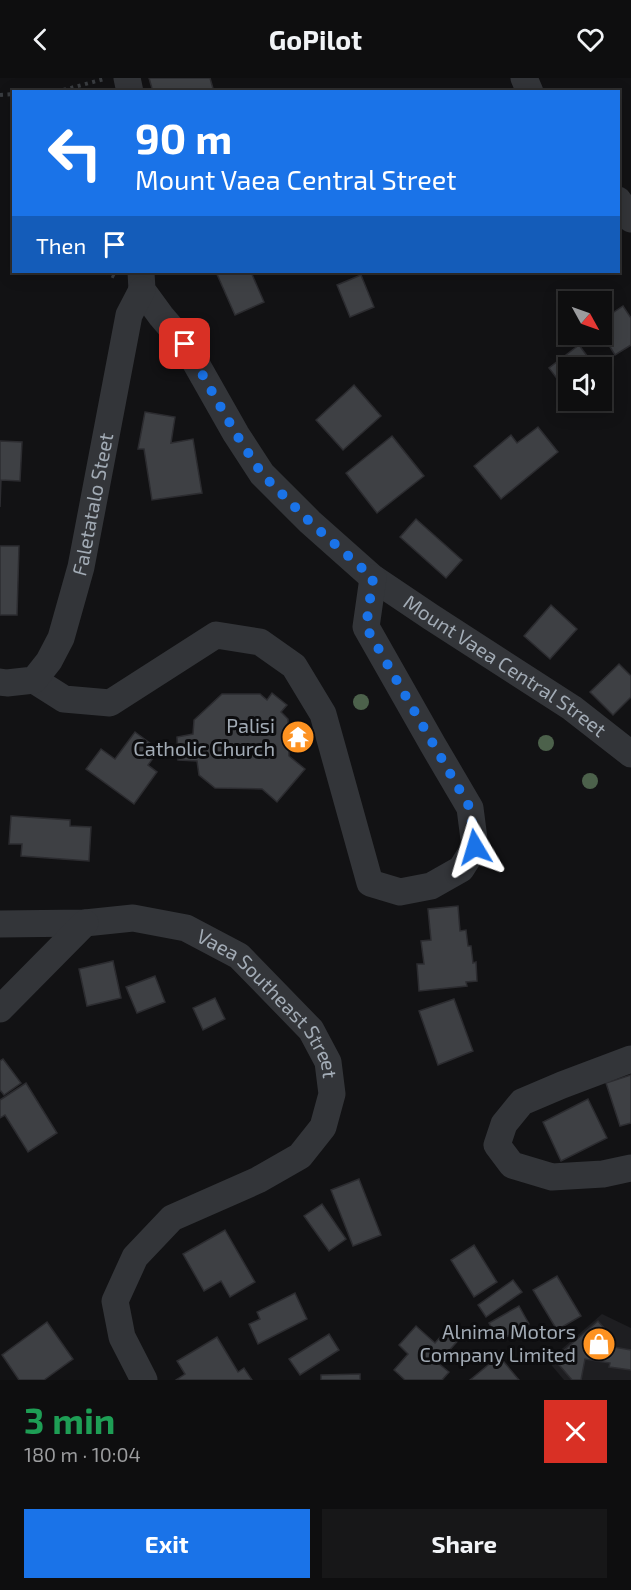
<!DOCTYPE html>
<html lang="en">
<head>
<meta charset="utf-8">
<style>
	:root { --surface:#0e0e0f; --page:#171718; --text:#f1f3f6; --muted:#9b9c9e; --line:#2e2e2f; --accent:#1a73e8 }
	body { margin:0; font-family:"Exo 2",sans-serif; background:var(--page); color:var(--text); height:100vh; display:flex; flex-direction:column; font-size:22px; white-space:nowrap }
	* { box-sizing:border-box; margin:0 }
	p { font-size:20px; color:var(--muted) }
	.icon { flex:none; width:33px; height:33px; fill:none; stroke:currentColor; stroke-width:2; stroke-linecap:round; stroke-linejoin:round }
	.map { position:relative; height:1302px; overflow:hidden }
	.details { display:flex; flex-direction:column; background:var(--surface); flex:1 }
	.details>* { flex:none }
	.banner { position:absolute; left:12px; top:12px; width:608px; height:183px; border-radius:0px; box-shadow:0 3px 15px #0003,0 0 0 2px var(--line); background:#1a73e8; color:#fff; overflow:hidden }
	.needle { width:39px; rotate:130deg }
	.tools { position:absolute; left:558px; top:213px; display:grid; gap:12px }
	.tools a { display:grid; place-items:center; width:54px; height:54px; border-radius:0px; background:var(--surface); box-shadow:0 3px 15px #0003,0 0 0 2px var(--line); font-size:30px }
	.pin { position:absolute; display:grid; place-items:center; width:51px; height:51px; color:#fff; margin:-26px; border-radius:12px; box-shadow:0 3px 9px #0006 }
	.me { position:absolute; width:66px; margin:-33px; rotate:353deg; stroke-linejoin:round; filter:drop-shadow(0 0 4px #0008) }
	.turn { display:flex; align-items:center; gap:21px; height:126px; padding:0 24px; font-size:27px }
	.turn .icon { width:78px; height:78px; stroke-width:2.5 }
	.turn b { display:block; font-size:42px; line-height:51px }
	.then { display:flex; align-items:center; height:57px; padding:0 24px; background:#0003; gap:12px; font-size:22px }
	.round { display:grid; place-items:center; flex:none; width:63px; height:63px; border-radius:0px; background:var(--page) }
	.head { display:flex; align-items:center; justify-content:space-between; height:102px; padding:0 24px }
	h1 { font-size:36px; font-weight:700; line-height:45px; color:#1e9e55 }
	.action { display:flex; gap:12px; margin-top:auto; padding:12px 24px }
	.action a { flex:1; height:69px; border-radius:0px; background:var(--accent); color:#fff; font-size:24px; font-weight:700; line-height:69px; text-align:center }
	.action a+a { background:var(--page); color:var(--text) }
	header { display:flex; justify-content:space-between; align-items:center; height:78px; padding:0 24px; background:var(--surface); font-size:27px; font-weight:700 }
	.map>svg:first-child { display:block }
	.built { fill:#1e1e21 }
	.building { fill:#3e4044; stroke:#2c2c30; stroke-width:1.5 }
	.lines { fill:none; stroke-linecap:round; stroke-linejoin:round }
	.path { stroke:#393c40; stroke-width:4; stroke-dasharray:3 4.5; stroke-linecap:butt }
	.minor { stroke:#333539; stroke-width:27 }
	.tree { fill:#4c614b }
	.route { stroke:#1a73e8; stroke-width:10; stroke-dasharray:0 18 }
	.labels { text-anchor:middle; stroke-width:6; stroke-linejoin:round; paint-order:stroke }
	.street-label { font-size:20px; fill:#a2abb5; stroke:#0d0d0f }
	.poi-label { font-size:20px; fill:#a2abb5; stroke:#0d0d0f; text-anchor:end }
</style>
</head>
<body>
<header><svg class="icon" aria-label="back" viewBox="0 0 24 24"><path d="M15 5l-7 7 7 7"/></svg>GoPilot<svg class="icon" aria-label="heart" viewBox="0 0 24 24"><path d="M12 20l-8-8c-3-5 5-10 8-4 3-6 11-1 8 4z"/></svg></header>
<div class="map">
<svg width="631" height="1302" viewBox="0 0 631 1302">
	<rect width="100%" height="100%" fill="#121214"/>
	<!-- built -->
	<polygon class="built" points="602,1236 631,1250 631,1302 564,1302 548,1283"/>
	<!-- building -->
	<g class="building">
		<polygon points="149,0 210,0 214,14 153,14"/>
		<polygon points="216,194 251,194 264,224 235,237"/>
		<polygon points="361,197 374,229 350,239 337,207"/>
		<polygon points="623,228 631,240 631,267 615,277 602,256 602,242"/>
		<polygon points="579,267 596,290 568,290 568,315 549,290"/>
		<polygon points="354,307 381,338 343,372 316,342"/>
		<polygon points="145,334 175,339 171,365 193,361 202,415 152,422 144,371 138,371"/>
		<polygon points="538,349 558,374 501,421 474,388 511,357 517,365"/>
		<polygon points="392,358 424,398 377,435 346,395"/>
		<polygon points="0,363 22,364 20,403 1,402 0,429"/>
		<polygon points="416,441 462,482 446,500 400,459"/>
		<polygon points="0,468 19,468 17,537 0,537"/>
		<polygon points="551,527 577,551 550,581 524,558"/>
		<polygon points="619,586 631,598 631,619 613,637 590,614"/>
		<polygon points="272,615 287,627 281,634 288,641 289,678 305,691 277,724 262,711 215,710 199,697 197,683 178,682 177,659 193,656 194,642 222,616 260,616 267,622"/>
		<polygon points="135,654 159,672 148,687 157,694 134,726 86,691 101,671 115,681"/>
		<polygon points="11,738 70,742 70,748 91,749 89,783 21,778 22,766 9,766"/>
		<polygon points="458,828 460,853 466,852 468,868 471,868 473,885 476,884 477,903 466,904 467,908 419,913 417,886 424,886 421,863 431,862 428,831"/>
		<polygon points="113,883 121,920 87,928 79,891"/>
		<polygon points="155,898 165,924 137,935 126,909"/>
		<polygon points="215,920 225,941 203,952 193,930"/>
		<polygon points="454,921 473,973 438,987 419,933"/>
		<polygon points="3,981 21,1005 4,1017 0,1012 0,983"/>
		<polygon points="631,997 631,1045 620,1048 606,1005"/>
		<polygon points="26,1005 57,1055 28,1074 5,1037 0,1040 0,1022"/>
		<polygon points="588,1021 607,1060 561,1083 543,1044"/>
		<polygon points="359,1101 381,1157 353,1168 331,1112"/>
		<polygon points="322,1126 346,1161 329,1173 304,1138"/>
		<polygon points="225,1152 255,1204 230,1219 221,1203 204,1213 183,1176"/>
		<polygon points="474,1167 497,1204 474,1219 451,1182"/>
		<polygon points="557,1198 581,1238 557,1252 533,1212"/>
		<polygon points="513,1202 522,1214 486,1239 478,1227"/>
		<polygon points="295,1215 307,1241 258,1266 249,1246 260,1241 257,1234"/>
		<polygon points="519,1228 529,1246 499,1263 489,1245"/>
		<polygon points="598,1243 610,1257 608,1268 631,1272 631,1292 609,1289 610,1285 585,1281 581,1302 572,1302 554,1281"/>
		<polygon points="47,1244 73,1281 44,1302 19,1302 2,1277"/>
		<polygon points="416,1248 435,1265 450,1248 462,1258 438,1285 449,1294 442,1302 405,1302 394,1292 408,1276 399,1267"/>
		<polygon points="329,1256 339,1272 300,1297 289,1281"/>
		<polygon points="217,1259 238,1294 244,1290 252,1302 176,1302 185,1296 177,1283"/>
		<polygon points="499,1278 519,1302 470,1302"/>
		<polygon points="360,1296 360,1302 321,1302 321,1297"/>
	</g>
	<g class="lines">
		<!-- path -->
		<g class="path">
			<polyline points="56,14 104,1"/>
			<polyline points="0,17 14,16"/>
			<polyline points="105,194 117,200"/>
		</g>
		<!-- minor -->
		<g class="minor">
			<polyline points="127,0 130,14"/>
			<polyline points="524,0 530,14"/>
			<polyline points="618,122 631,141"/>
			<path id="s1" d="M 141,194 L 142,212 L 161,238 L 185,266 L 236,356 L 262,396 L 310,444 L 373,500 L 431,539 L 572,630 L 631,676"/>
			<polyline points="34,602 64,621 110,625 216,557 260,564 294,588 323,636 370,805 400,814 431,808 461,791 475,769 470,730 433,667 366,549 373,500"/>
			<path id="s2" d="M 0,604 L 7,605 L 34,602 L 49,583 L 61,560 L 81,489 L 129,237 L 142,212"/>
			<path id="s3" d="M 0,846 L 85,845 L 133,840 L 186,850 L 239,878 L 311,952 L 328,984 L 332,1016 L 323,1049 L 300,1078 L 258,1102 L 172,1140 L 135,1179 L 115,1223 L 122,1259 L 144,1302"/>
			<polyline points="0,931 85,845"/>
			<polyline points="631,981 562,1007 522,1024 504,1046 497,1067 512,1087 552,1099 603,1096 631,1090"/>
		</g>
	</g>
	<!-- trees -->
	<g class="tree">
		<circle cx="361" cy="624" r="8"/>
		<circle cx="546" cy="665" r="8"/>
		<circle cx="590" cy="703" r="8"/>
	</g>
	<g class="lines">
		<!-- route -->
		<polyline class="route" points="185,266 236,356 262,396 310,444 373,500 366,549 470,730 475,769"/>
	</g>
	<!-- icons -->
	<defs>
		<g id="temple-disc" transform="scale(1.725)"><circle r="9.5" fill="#fd9221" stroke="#0d0d0f"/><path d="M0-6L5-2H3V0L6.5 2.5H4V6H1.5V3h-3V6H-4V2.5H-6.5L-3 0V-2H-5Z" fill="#fff"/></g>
		<g id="shop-disc" transform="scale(1.725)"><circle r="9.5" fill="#fd9221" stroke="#0d0d0f"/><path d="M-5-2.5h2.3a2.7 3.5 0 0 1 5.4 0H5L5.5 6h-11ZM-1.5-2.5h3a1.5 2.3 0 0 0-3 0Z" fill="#fff"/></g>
	</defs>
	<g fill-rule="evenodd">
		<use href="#temple-disc" x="298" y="659"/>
		<use href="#shop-disc" x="599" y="1266"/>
	</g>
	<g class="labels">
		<!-- street labels -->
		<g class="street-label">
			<text dy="7" stroke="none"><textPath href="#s2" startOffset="222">Faletatalo Steet</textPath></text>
			<text dy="7" stroke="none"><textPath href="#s1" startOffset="549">Mount Vaea Central Street</textPath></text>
			<text dy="7" stroke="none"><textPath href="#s3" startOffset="302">Vaea Southeast Street</textPath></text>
		</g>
		<!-- poi labels -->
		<g class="poi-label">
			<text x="275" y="655">Palisi<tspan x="275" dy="23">Catholic Church</tspan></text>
			<text x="576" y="1261">Alnima Motors<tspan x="576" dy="23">Company Limited</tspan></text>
		</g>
	</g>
</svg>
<div class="tools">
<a><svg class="needle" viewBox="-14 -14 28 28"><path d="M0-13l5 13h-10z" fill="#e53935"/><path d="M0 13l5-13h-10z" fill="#9b9c9e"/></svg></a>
<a><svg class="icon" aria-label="sound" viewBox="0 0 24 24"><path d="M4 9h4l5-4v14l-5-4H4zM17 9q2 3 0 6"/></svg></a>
</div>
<div class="pin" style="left:185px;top:266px;background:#d93025"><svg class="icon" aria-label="arrive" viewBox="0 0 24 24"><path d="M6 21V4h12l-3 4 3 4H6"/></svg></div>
<svg class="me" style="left:475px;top:769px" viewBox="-20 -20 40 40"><path d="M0-17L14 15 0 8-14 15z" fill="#1a73e8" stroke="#fff" stroke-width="4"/></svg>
<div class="banner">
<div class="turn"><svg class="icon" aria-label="left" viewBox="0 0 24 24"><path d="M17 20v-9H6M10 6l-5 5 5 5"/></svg><div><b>90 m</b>Mount Vaea Central Street</div></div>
<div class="then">Then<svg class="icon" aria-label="arrive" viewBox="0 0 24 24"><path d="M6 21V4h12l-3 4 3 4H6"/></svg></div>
</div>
</div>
<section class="details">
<div class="head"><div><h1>3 min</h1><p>180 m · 10:04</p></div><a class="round" style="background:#d93025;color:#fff"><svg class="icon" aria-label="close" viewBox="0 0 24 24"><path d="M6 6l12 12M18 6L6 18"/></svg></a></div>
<div class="action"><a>Exit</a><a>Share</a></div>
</section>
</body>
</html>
